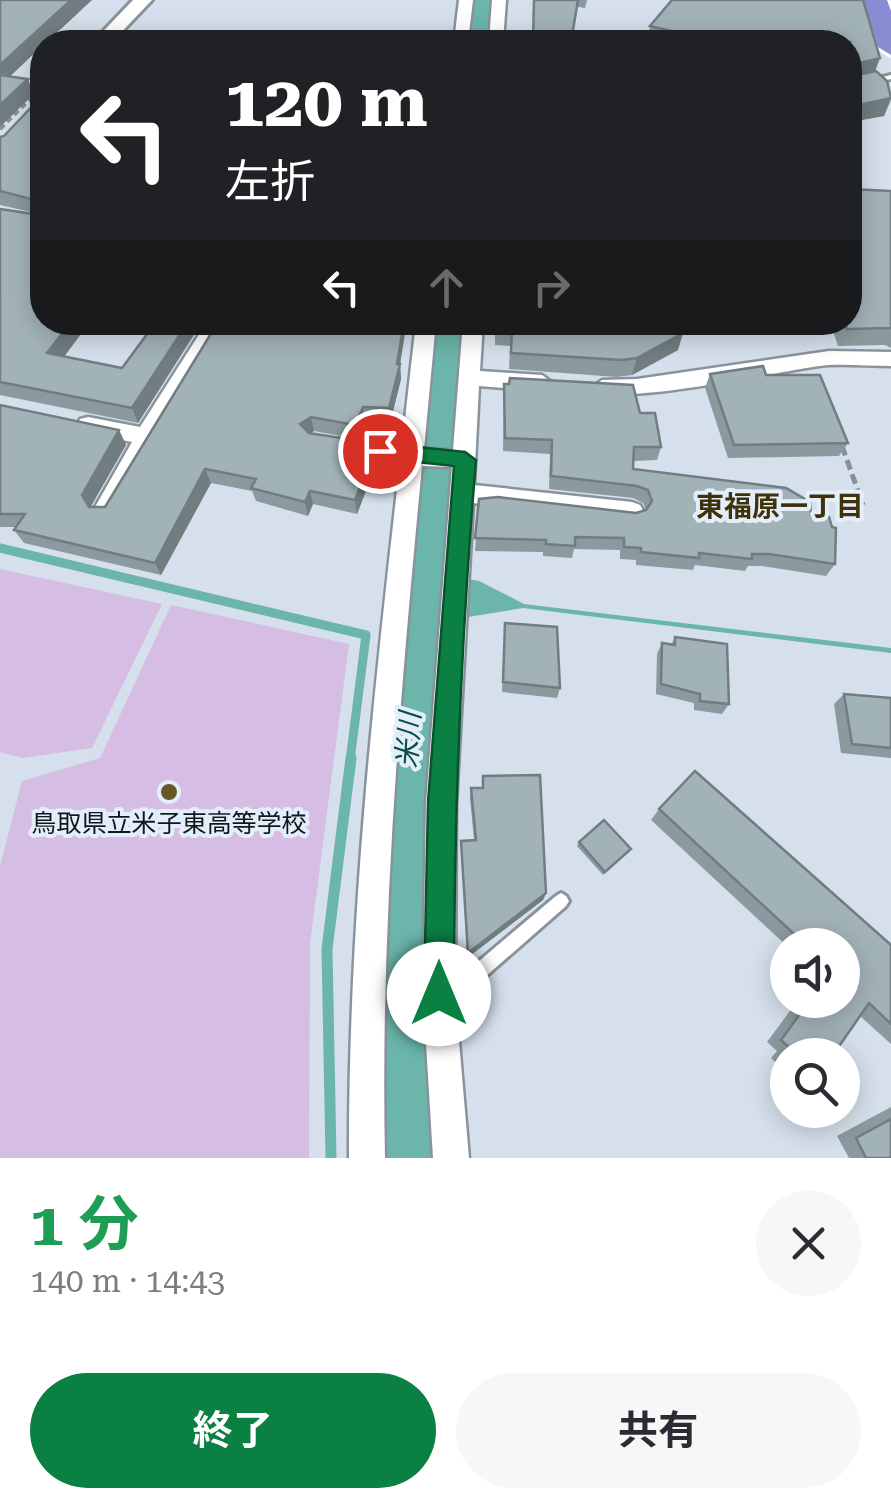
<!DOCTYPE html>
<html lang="ja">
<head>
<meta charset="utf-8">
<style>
	:root { --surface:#fff; --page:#f7f7f7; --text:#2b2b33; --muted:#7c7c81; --accent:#0b8043 }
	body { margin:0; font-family:"Roboto Serif","Noto Sans JP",serif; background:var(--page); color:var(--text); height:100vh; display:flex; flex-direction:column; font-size:38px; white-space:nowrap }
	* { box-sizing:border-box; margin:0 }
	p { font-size:32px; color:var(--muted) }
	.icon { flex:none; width:55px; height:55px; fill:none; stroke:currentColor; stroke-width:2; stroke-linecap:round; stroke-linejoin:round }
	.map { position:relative; height:1158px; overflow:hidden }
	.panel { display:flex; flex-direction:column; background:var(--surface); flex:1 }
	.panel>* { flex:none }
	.top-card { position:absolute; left:30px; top:30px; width:832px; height:305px; border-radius:40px; box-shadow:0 5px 25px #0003; background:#202124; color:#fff; overflow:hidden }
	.fabs { position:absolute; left:770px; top:928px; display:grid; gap:20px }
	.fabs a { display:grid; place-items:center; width:90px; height:90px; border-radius:50%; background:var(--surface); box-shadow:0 5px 25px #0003; font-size:50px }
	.pin { position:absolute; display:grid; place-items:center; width:85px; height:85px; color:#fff; margin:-42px; border:5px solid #fff; border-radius:50%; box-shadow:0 2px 10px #0007 }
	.me { position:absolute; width:110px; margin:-55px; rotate:0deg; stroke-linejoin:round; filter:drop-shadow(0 0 8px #0008) }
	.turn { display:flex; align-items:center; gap:35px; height:210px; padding:0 30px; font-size:45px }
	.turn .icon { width:130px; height:130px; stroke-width:2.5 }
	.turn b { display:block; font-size:70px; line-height:85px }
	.lanes { display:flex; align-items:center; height:95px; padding:0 30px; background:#0003; justify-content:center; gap:50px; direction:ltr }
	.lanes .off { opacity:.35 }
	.round { display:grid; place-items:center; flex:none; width:105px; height:105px; border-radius:52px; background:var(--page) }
	.head { display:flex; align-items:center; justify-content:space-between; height:170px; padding:0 30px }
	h1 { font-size:60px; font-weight:700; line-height:75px; color:#1e9e55 }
	.cta { display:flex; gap:20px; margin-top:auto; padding:20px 30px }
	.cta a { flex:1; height:115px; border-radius:60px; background:var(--accent); color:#fff; font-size:40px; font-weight:700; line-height:115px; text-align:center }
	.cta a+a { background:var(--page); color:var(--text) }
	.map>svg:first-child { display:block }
	.green { fill:#d5bde4 }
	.water { fill:#6bb5ab }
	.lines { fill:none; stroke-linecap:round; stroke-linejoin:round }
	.stream-far1 { stroke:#6bb5ab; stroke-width:9 }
	.stream { stroke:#6bb5ab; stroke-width:11 }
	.river { fill:#6bb5ab; fill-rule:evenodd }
	.lane-casing { stroke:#89939e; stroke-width:6 }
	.street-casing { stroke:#89939e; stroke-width:5 }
	.secondary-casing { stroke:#89939e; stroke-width:6 }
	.highway-casing { stroke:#fff; stroke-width:6 }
	.path-far1 { stroke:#878f98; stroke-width:4; stroke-dasharray:6 4; stroke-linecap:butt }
	.path { stroke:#878f98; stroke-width:5; stroke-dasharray:10 5; stroke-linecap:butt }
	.lane { fill:#fff; fill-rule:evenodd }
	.street { fill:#fff; fill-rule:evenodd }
	.secondary { fill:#fff; fill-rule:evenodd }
	.highway { fill:#888cd2; fill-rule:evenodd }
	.wall { fill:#8b9a9e }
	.shaded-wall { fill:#717d81 }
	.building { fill:#a2b3b8; stroke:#717d81; stroke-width:2.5 }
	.route { fill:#0b8043; stroke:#07532c; stroke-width:2.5 }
	.poi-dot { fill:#685624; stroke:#e2eefa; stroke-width:4 }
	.labels { text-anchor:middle; stroke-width:8; stroke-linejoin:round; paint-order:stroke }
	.poi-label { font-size:25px; fill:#12161a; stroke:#e2eefa }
	.neighbourhood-label { font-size:28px; font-weight:bold; fill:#403208; stroke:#e2eefa }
	.water-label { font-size:28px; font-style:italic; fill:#094d46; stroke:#e2eefa }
</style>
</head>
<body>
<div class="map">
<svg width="891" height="1158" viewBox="0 0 891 1158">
	<rect width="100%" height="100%" fill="#d5e0ec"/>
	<!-- green -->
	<g class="green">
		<polygon points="0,569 162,604 92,748 23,758 0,752"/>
		<polygon points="171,605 349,644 310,943 309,1158 0,1158 0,866 22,781 100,758"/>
	</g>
	<!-- water -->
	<polygon class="water" points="441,574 479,581 524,604 891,648 891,653 523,608 468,617 435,604"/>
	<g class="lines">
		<!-- stream-far1 -->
		<g class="stream-far1">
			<polyline points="0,548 366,635 350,761"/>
			<polyline points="420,585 447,590"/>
		</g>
		<!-- stream -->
		<polyline class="stream" points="331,1158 327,949 351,758"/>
		<!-- river -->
		<g class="river">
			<polygon points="466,0 496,0 491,42 460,42"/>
			<polygon points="427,322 469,322 451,502 428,926 443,1158 367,1158 362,926 401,502"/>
		</g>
		<!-- lane casing -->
		<g class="lane-casing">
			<g id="lane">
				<polygon points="891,75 891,79 850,89 850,85"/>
				<polygon points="336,439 413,453 419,457 413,461 336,447 330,443"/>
				<polygon points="561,893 566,896 569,901 566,906 452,1006 446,1008 440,1006 438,1000 440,994 556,896"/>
			</g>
		</g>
		<!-- street casing -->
		<g class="street-casing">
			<g id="street">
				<polygon points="459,0 473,0 468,42 454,42"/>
				<polygon points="492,0 506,0 503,42 489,42"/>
				<polygon points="207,322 228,322 115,514 99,514 95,507 132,442 80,431 77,425 80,419 88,417 140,427"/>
				<path d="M 416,322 L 436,322 L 424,449 L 453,450 L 463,322 L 483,322 L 480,371 L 542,375 L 553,383 L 542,391 L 479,386 L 474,485 L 632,502 L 640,505 L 644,512 L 640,519 L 632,522 L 473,503 L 456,803 L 455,994 L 469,1158 L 433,1158 L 423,994 L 426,803 L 452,467 L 422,466 C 400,697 380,926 385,1158 L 349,1158 C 348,877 385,601 416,322 Z"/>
				<path d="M 829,351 L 891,352 L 891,366 C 870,366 849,364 828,365 C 792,368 608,410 591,388 L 602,380 L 637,379 Z"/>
			</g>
		</g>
		<!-- secondary casing -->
		<g class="secondary-casing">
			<polygon id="secondary" points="133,0 152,0 112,42 93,42"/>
		</g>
		<!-- highway casing -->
		<g class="highway-casing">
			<polygon id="highway" points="863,0 887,0 891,11 891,55 878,47"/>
		</g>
		<!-- path-far1 -->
		<polyline class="path-far1" points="0,129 42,87"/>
		<!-- path -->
		<polyline class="path" points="842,446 863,505"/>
		<!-- lane -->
		<use href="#lane" class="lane"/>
		<!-- street -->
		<use href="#street" class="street"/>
		<!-- secondary -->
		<use href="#secondary" class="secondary"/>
		<!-- highway -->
		<use href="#highway" class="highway"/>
	</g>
	<!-- wall -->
	<g class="wall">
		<polygon points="534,0 587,0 585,8"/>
		<polygon points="672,0 863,0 880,58 875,71 887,81 891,95 891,100 884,116 850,122 850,42 647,42 650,26"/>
		<polygon points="38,100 42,322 90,322 64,357 122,368 156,322 202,322 138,423 0,395 0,209 34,214 35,213 0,205 0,137 4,136"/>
		<polygon points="891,191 891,348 885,345 838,346 830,322 850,322"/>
		<polygon points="218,322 405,322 405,333 400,364 401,379 390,423 365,421 357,439 314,431 311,433 350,453 349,456 372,475 357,514 313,504 308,516 256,501 252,491 211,483 161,575 24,543 14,530 16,527 0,527 0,405 119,430 126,445 90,507 105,507"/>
		<polygon points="495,322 670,322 678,350 632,375 617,377 509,369 510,346 495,345"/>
		<polygon points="710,374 766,375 848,443 839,456 728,458 705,388"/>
		<polygon points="504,384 640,413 661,447 657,460 634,461 633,469 811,515 835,564 826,576 762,566 748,566 745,571 695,565 693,570 636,565 636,560 620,559 620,550 574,549 572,558 543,556 543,552 475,551 479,499 636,513 646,510 643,503 633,498 549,489 550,454 503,451"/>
		<polygon points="505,623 560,688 557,698 502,692"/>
		<polygon points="675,637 729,704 722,714 694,710 694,703 656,694 657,654 662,643 671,645"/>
		<polygon points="844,694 891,698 891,758 841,753 834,704"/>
		<polygon points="483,776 546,893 543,900 467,958 461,841 474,840 470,798 471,788 482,788"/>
		<polygon points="659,809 891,945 891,1044 860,1016 788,1055 787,1074 771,1058 777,1051 767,1042 798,1000 842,1000 842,945 788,945 788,947 651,820"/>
		<polygon points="579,842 631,849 603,875 577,846"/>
		<polygon points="891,1107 891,1158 849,1158 837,1136"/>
	</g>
	<!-- shaded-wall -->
	<g class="shaded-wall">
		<polygon points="71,0 92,0 47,42 42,42 42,46 0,86 0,65"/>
		<polygon points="880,58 873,76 850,81 856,64"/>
		<polygon points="28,79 34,94 0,127 0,105"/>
		<polygon points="891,98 884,116 850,122 850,107"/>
		<polygon points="71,322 90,322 55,368 47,353"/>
		<polygon points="188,322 202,322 138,423 132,408"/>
		<polygon points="404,322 405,333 400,364 401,379 390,423 389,408"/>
		<polygon points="683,333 678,350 632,375 637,358"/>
		<polygon points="363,407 365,421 357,439 355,425"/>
		<polygon points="311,417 314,431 303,438 300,424"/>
		<polygon points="119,430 126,445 90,508 82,495"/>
		<polygon points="348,439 350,453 343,468 341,454"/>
		<polygon points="370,461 372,475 357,514 355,500"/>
		<polygon points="205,469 211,483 161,575 155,563"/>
		<polygon points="310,491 313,504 308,516 305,502"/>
		<polygon points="546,893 543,900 467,958 468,953"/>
	</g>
	<!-- building -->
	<g class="building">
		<polygon points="0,0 71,0 0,65"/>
		<polygon points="534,0 578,0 571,42 533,42"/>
		<polygon points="672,0 863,0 880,58 856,64 853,72 858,75 876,71 887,81 891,98 850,107 850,42 718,42 650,26"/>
		<polygon points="111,38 137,42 106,42"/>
		<polygon points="0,75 28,79 0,105"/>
		<polygon points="40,81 42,82 42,133 40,135 42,136 42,322 71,322 47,353 122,368 156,322 188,322 132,408 0,382 0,209 34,214 39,201 0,191 0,137 4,136 38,100"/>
		<polygon points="850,189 891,191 891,328 847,329 845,322 850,322"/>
		<polygon points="218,322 404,322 397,364 400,364 389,408 363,407 355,425 311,417 300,424 309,433 348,439 341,454 370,461 355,500 310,491 305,502 251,488 256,479 205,469 155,563 14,530 25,514 0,514 0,405 119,430 82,495 89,507 105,507"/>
		<polygon points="496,322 670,322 683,333 637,358 621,360 511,353 512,329 496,328"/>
		<polygon points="763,366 766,375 820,375 848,443 734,445 710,374"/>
		<polygon points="510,378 633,385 640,413 655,413 661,447 634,447 633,469 786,488 810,502 811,515 829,517 832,527 836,528 835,564 769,554 752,554 752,559 699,553 699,558 641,552 641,548 624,547 624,538 575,537 575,546 546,544 546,540 475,538 479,499 498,497 636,513 646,510 652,501 648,490 637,486 551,476 552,440 505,438 504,384 509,384"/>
		<polygon points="505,623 557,627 560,688 503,682"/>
		<polygon points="675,637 727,644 729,704 700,701 700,694 661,684 662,643 675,645"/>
		<polygon points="844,694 891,698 891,748 852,744"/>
		<polygon points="695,771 891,945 891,1024 869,1003 833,1055 788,1055 788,1058 786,1056 791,1049 781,1040 810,1000 842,1000 842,945 806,945 659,809"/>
		<polygon points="540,775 546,893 468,953 461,841 476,840 471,788 483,788 483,776"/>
		<polygon points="604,820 631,849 605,872 579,842"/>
		<polygon points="891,1119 891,1158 866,1158 856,1138"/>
	</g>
	<!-- route -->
	<path class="route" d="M 380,443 L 465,452 L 476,460 C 461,638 454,815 454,994 L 450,1005 L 439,1009 L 429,1005 L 424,994 L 428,802 L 454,466 L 372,457 L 369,451 L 372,445 Z"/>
	<!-- markers -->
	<circle class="poi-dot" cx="169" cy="792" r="10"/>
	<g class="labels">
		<!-- poi labels -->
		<g class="poi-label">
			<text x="169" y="832">鳥取県立米子東高等学校</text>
		</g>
		<!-- neighbourhood labels -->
		<g class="neighbourhood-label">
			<text x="780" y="516">東福原一丁目</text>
		</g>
		<!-- water labels -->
		<g class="water-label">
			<text transform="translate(408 740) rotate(-86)" y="10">米川</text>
		</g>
	</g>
</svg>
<div class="fabs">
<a><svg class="icon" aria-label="sound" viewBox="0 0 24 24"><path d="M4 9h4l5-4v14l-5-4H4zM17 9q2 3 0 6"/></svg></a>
<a><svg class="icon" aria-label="search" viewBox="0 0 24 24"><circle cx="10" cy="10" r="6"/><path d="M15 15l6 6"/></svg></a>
</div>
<div class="pin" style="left:380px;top:451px;background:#d93025"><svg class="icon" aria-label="arrive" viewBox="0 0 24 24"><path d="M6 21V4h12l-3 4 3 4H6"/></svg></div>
<svg class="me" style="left:439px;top:994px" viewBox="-20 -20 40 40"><circle r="19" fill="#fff"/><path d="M0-13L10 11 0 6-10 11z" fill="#0b8043"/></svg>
<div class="top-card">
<div class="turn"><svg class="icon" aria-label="left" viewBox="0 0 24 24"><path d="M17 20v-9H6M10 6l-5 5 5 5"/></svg><div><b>120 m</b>左折</div></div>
<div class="lanes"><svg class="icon" aria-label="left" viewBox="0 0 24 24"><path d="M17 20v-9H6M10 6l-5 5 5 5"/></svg><svg class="icon off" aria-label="ahead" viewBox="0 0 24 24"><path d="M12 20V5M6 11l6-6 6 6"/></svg><svg class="icon off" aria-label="right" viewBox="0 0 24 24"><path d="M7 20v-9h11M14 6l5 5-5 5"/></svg></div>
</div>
</div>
<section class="panel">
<div class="head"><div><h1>1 分</h1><p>140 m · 14:43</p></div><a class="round"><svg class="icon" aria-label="close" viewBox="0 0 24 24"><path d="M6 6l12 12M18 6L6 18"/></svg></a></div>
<div class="cta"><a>終了</a><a>共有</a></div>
</section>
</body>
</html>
